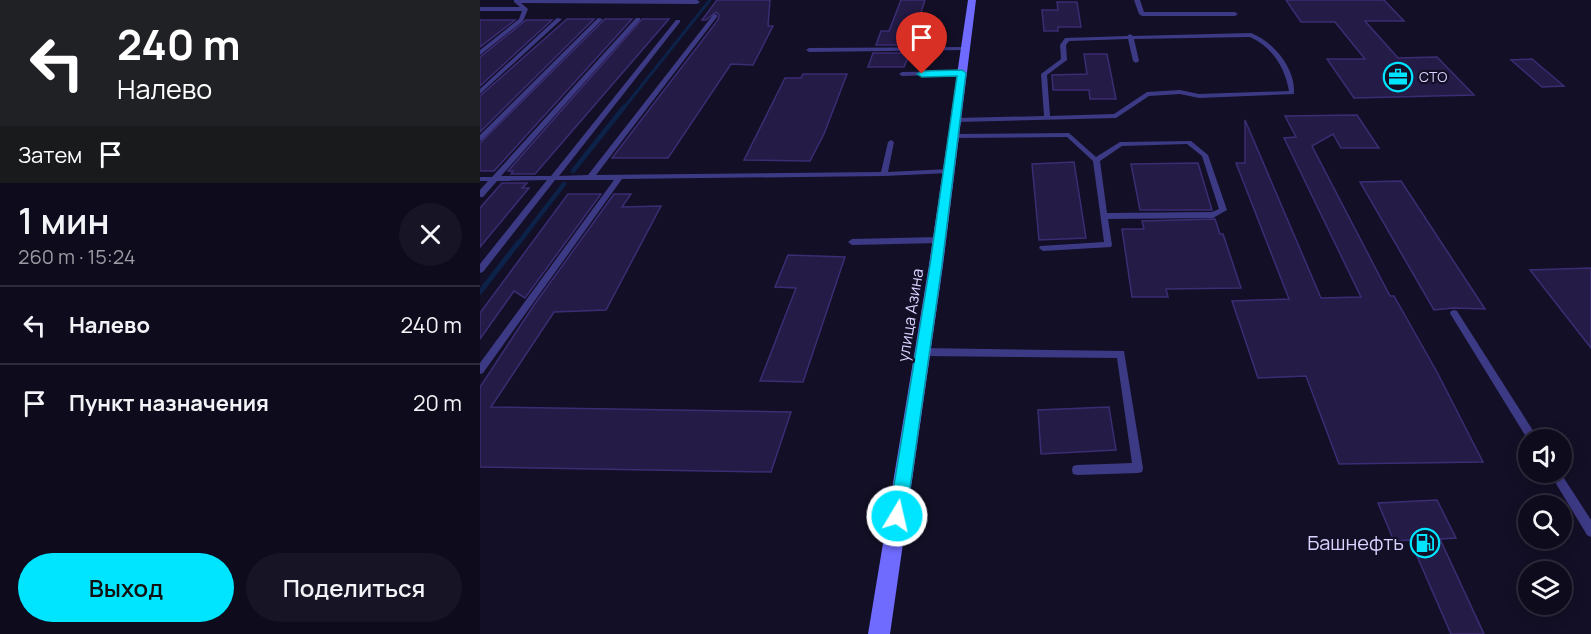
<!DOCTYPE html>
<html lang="ru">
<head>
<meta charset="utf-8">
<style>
	:root { --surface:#0e0b1c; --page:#171425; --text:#f1f3f6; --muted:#9b9ba3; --line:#2e2b3b; --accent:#00e5ff }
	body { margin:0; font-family:Manrope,sans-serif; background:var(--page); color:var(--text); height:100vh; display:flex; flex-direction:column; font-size:22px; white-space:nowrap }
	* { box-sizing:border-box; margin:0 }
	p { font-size:20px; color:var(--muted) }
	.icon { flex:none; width:33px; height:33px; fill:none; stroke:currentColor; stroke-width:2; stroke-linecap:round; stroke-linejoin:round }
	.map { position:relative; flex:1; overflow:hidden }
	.side { display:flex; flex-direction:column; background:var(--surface); width:480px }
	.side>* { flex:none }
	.hud { background:#202124; color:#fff; overflow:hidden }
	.tools { position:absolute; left:1038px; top:429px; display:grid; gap:12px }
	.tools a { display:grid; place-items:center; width:54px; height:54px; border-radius:50%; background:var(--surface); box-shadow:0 3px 15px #0003,0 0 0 2px var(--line); font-size:30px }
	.pin { position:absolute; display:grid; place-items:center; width:51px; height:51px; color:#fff; margin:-62px -26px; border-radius:50% 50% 50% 0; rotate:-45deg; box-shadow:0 0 6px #0007 }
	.pin .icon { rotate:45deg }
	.me { position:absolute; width:66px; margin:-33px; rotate:9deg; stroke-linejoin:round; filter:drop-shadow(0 0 4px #0008) }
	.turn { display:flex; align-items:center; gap:21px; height:126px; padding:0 18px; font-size:27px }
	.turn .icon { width:78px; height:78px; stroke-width:2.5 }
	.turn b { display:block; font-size:42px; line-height:51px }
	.then { display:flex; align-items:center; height:57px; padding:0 18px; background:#0003; gap:12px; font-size:22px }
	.round { display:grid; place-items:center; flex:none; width:63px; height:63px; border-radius:32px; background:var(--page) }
	.overview { display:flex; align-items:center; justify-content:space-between; height:102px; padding:0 18px }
	h1 { font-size:36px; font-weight:600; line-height:45px }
	.action { display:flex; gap:12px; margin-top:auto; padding:12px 18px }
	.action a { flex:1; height:69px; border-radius:36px; background:var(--accent); color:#111; font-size:24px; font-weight:600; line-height:69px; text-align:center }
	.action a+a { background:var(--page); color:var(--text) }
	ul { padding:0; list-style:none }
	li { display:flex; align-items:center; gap:18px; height:78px; padding:0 18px; border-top:2px solid var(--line) }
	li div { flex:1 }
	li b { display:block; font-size:22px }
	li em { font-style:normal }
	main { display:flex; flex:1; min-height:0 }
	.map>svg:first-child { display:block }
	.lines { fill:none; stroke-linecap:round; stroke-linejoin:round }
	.stream-far2 { stroke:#0c2248; stroke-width:3 }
	.stream-far1 { stroke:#0c2248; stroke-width:4.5 }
	.stream { stroke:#0c2248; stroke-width:5 }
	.building { fill:#241b47; stroke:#3b2d73; stroke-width:1.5 }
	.lane { fill:#3d3a85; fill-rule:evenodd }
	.secondary { fill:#6f6bff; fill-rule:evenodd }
	.route { fill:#00e5ff; stroke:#0095a6; stroke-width:1.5 }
	.labels { text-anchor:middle; stroke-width:4.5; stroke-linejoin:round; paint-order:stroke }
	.far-poi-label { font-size:14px; fill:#d9d4ff; stroke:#130f26; text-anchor:start }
	.street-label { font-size:16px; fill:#d9d4ff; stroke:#130f26 }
	.near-poi-label { font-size:20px; fill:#d9d4ff; stroke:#130f26; text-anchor:end }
</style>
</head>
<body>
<main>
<section class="side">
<div class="hud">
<div class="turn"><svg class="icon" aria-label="left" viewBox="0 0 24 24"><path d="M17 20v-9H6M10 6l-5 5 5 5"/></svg><div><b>240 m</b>Налево</div></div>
<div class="then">Затем<svg class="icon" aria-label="arrive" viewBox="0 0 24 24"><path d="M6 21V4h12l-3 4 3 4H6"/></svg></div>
</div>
<div class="overview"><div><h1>1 мин</h1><p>260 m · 15:24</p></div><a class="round"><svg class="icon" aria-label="close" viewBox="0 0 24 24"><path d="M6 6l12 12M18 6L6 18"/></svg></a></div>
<ul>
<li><svg class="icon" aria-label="left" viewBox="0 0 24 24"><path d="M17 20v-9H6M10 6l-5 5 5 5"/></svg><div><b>Налево</b></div><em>240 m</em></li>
<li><svg class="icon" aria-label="arrive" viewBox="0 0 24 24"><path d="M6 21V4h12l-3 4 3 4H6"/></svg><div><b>Пункт назначения</b></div><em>20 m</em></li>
</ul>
<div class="action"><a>Выход</a><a>Поделиться</a></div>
</section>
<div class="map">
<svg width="1111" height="634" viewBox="0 0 1111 634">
	<rect width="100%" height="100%" fill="#130f26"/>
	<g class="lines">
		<!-- stream-far2 -->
		<polyline class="stream-far2" points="143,109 230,0"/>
		<!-- stream-far1 -->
		<g class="stream-far1">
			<polyline points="93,171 144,107"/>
			<polyline points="37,245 84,184"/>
		</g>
		<!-- stream -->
		<polyline class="stream" points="0,292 38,243"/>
	</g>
	<!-- building -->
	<g class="building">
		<polygon points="237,0 290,0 288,26 293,26 273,65 251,64 188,158 132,158 238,20 239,15 236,12 226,20 222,20"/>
		<polygon points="421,0 445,0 435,31 438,31 433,45 396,45 401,31 409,31"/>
		<polygon points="806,0 904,0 924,21 885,21 918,58 957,57 994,95 874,98 847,59 885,59 855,22 821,22"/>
		<polygon points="577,2 597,2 601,27 578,27 578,31 564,31 562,10 578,10"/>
		<polygon points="87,19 114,19 0,132 0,96"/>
		<polygon points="125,19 152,19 14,171 0,171 0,143"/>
		<polygon points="162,19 189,19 55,174 31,174 33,171 28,171"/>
		<polygon points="0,20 35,20 0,47"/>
		<polygon points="46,20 72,20 0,86 0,57"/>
		<polygon points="393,53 430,53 424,67 388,67"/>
		<polygon points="604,54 627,54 636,99 610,99 609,90 573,90 572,75 607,74"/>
		<polygon points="1052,59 1084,86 1062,87 1031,60"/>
		<polygon points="323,74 367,74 344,134 330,161 264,160 305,78 321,78"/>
		<polygon points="877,115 899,148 861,148 853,134 832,146 910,296 914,296 957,372 1003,462 859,464 826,376 778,378 752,301 809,299 756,163 765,163 765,120 841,298 881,297 804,138 816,137 805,116"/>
		<polygon points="594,162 606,238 559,240 552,164"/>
		<polygon points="718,163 732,210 660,210 651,164"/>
		<polygon points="921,181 1005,309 973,308 954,310 880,182"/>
		<polygon points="22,183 47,183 42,188 49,188 0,247 0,208"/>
		<polygon points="88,194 121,194 45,298 34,291 0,339 0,313"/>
		<polygon points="134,194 151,194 142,207 181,206 126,310 74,312 11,407 311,412 291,472 0,467 0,387 54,305"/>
		<polygon points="735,219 740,234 743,234 761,288 686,289 688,297 652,297 642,229 664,229 662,221"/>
		<polygon points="308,255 365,257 323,382 280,381 316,288 295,287"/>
		<polygon points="1111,268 1111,348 1050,270"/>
		<polygon points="629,407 636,450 561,454 558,410"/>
		<polygon points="957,500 976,538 960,539 1004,634 971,634 930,540 914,541 898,503"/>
	</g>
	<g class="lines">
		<!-- lane -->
		<g class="lane">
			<polygon points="34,0 217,0 220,2 217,4 41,3 48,9 43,21 0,55 0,50 39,19 42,11 0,11 0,7 40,7 34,2"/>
			<polygon points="654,0 660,0 664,12 755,12 758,14 755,16 662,16 659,14"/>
			<polygon points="235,14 237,15 237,17 116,175 401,172 408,142 411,140 414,142 408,172 469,169 473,171 469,173 404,176 142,179 3,373 0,374 0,363 134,180 75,180 3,272 0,273 0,264 67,180 17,181 3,197 0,197 0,190 8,181 0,181 0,177 12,177 156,18 160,18 160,20 21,176 71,176 196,20 200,20 200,22 79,176 108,175 233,15"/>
			<polygon points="77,18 82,19 0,94 0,89"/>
			<polygon points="118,18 123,19 2,140 0,141 0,135"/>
			<path d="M 771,33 C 794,42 816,69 814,94 L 719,98 L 700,94 L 669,96 L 636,118 L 477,122 L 474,120 L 477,118 L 564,116 L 561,74 L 581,59 L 580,45 L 585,38 L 647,36 L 650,34 L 653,36 ZM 770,37 C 792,47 805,67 809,91 L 719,94 L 700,90 L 667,92 L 634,114 L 570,116 L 567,75 L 587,60 L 586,45 L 589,41 L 648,39 L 653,61 L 656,63 L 659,61 L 654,39 Z"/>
			<polygon points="487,47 487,49 485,50 329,52 326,50 329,48"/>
			<polygon points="481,71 483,72 483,74 422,76 419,74 422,72"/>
			<path d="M 589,133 L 616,157 L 640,142 L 711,141 L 728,155 L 747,210 L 733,218 L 628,219 L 632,245 L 631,247 L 563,251 L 559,248 L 560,246 L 624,242 L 613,161 L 587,137 L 474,138 L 471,136 L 474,134 ZM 707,144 L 722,156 L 739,209 L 732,212 L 627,213 L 620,161 L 642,146 Z"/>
			<polygon points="459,237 463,240 459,243 372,245 368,242 372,239"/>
			<polygon points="974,310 977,311 1059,440 1048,440 971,315 970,313 971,311"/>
			<polygon points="443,348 644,351 663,468 662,472 658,473 597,475 593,474 592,470 593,466 597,465 652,463 637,358 443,356 440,355 438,352 440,349"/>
			<polygon points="1069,472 1080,472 1111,520 1111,537 1107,535"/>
		</g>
		<!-- secondary -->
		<polygon class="secondary" points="488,0 496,0 463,265 410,634 388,634 449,265"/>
	</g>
	<!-- route -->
	<polygon class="route" points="482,70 486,73 462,265 426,516 423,522 417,525 411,522 409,516 450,265 477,76 442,77 437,74 442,71"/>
	<!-- icons -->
	<defs>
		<g id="office-ring" transform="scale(1.5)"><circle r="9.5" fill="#130f26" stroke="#00e5ff" stroke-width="1.5"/><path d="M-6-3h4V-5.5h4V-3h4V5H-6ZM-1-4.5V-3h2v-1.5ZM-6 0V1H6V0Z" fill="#00e5ff"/></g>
		<g id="fuel-ring" transform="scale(1.5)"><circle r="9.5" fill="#130f26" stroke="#00e5ff" stroke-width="1.5"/><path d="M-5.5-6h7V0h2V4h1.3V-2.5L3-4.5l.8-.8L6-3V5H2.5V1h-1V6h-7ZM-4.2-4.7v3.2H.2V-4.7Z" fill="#00e5ff"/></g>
	</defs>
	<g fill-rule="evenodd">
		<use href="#office-ring" x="918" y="77"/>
		<use href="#fuel-ring" x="945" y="543"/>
	</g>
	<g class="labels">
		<!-- far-poi labels -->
		<g class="far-poi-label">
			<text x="939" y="82">СТО</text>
		</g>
		<!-- street labels -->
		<g class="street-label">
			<text transform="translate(430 315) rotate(-81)" y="6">улица Азина</text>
		</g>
		<!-- near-poi labels -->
		<g class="near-poi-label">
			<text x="924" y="550">Башнефть</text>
		</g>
	</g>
</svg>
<div class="tools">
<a><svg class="icon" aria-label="sound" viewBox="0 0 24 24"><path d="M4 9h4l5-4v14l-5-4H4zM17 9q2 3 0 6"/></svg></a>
<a><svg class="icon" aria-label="search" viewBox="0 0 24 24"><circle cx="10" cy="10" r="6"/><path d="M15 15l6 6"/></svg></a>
<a><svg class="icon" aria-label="layers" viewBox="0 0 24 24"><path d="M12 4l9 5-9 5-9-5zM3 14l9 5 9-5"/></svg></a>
</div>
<div class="pin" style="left:442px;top:74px;background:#d93025"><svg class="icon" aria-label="arrive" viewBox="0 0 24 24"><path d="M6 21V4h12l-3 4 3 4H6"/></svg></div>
<svg class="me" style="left:417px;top:516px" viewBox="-20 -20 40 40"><circle r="17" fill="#00e5ff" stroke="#fff" stroke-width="3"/><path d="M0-11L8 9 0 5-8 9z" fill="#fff"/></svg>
</div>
</main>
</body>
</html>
